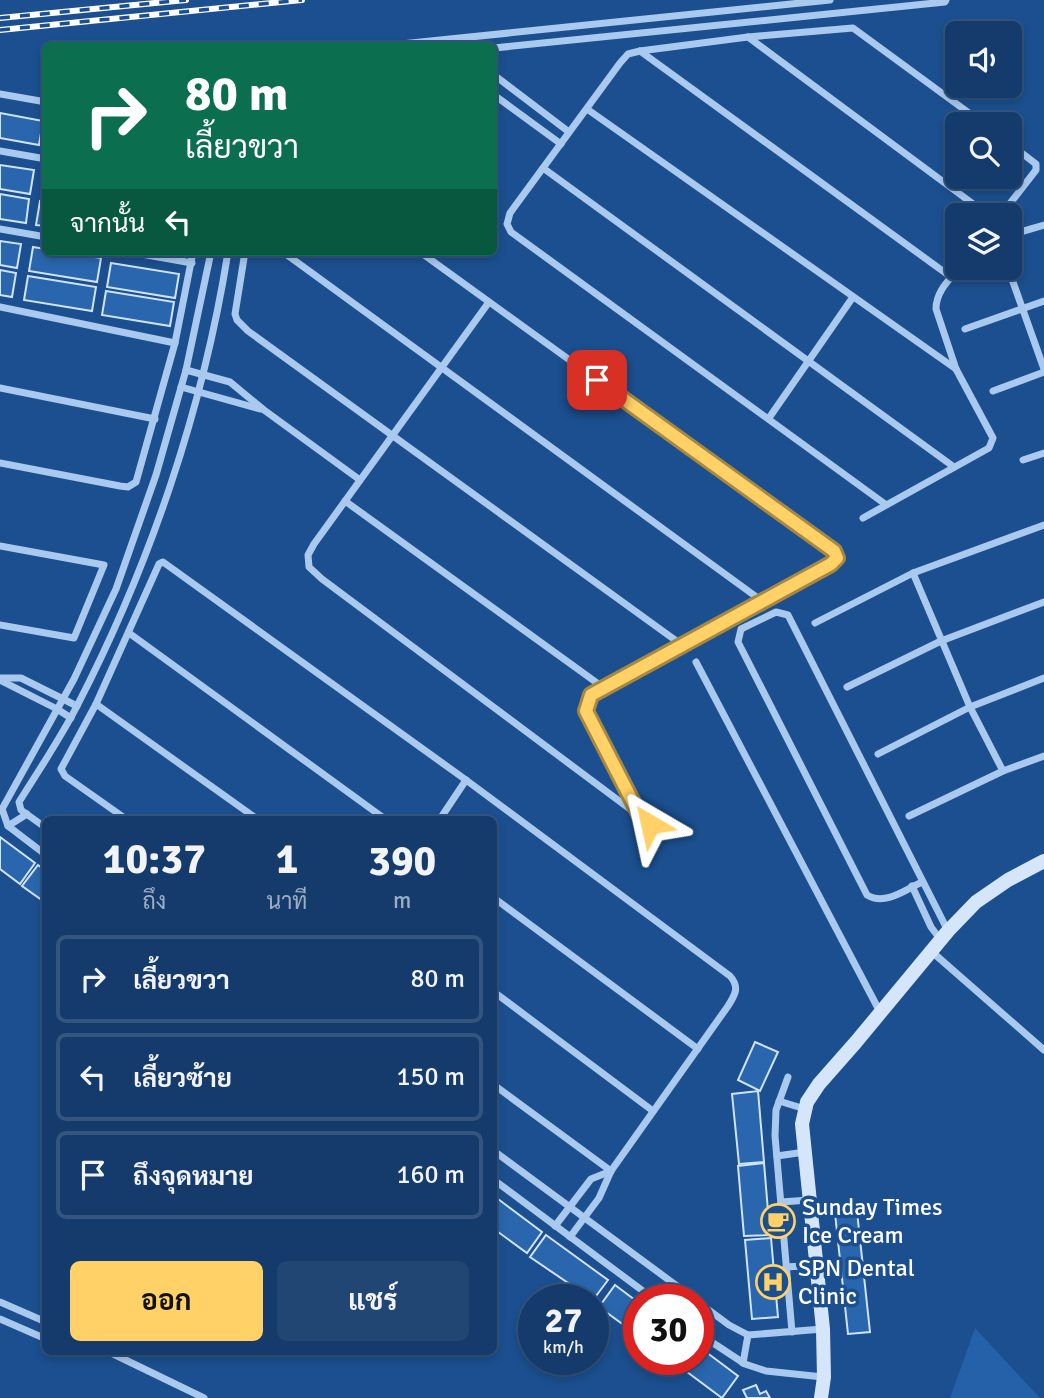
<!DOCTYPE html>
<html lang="th">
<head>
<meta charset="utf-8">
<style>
	:root { --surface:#143b6b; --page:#214673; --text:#f1f3f6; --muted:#9dadc1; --line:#33557e; --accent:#ffd166 }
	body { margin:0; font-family:Signika,Sarabun,sans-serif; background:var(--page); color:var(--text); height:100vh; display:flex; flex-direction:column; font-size:26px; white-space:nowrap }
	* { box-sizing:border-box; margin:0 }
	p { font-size:23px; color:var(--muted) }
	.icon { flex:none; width:38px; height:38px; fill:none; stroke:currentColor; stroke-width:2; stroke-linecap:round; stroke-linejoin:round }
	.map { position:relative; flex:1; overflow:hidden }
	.panel { position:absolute; left:42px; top:816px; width:455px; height:539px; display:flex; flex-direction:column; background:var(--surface); border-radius:10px; box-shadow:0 4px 10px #0003,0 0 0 2px var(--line) }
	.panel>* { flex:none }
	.hud { position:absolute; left:42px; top:42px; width:455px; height:214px; border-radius:10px; box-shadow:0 4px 10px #0003,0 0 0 2px var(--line); background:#0b6e4f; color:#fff; overflow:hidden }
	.fabs { position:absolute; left:945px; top:21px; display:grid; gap:14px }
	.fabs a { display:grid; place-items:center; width:77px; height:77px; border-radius:10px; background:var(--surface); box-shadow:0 4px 10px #0003,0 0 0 2px var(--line); font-size:35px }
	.speed { position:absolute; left:518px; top:1284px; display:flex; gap:14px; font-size:35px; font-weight:700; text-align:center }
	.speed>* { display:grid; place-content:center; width:91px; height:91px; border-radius:50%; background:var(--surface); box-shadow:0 4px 10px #0003,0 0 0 2px var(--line); line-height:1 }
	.speed small { font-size:18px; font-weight:400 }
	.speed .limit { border:10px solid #d22; background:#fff; color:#111 }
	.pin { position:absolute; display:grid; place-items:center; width:60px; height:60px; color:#fff; margin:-30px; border-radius:14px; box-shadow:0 4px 10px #0006 }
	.me { position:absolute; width:77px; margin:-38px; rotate:324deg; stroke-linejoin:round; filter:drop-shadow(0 0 5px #0008) }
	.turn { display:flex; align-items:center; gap:24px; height:147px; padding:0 28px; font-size:32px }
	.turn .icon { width:91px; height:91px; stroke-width:2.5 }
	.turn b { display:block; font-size:49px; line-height:60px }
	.then { display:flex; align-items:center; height:66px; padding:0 28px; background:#0003; gap:14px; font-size:26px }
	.eta { display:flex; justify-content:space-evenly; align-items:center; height:119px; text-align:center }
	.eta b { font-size:42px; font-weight:700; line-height:49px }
	.primary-button { display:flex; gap:14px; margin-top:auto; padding:14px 28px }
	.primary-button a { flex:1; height:80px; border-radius:10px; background:var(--accent); color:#111; font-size:28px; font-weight:700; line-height:80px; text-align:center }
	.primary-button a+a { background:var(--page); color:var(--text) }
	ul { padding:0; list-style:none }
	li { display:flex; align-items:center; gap:21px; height:88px; margin:0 14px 10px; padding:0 14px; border:4px solid var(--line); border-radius:10px }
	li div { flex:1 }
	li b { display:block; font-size:26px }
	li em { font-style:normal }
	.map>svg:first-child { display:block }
	.green { fill:#2461a8 }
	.building { fill:#2a66ad; stroke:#cfe3fa; stroke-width:2 }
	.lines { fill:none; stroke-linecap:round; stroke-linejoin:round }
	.street { stroke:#a9c9ee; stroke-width:7 }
	.secondary { stroke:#d6e6fa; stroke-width:14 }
	.rail-casing { stroke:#fff; stroke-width:6 }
	.rail { stroke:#1b4f8f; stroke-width:3.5; stroke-dasharray:10; stroke-linecap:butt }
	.route-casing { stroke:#a68842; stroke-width:18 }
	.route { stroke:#ffd166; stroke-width:12 }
	.labels { text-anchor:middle; stroke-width:7; stroke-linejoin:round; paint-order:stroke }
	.poi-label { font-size:24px; fill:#fff; stroke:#1b4f8f; text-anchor:start }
</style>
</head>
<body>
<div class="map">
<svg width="1044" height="1398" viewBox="0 0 1044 1398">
	<rect width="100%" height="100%" fill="#1b4f8f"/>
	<!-- green -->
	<polygon class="green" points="975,1328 1040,1398 950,1398"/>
	<!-- building -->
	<g class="building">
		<polygon points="0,113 43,121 39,145 0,138"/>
		<polygon points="0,165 34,170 30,194 0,189"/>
		<polygon points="45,172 46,172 46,197 41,196"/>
		<polygon points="0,194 29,199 26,223 0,219"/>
		<polygon points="40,201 46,202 46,226 36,225"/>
		<polygon points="0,241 21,244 17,268 0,265"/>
		<polygon points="33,247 46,249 46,252 62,252 101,258 97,282 29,271"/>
		<polygon points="111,263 179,274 175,298 107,287"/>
		<polygon points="0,270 16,273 12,297 0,295"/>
		<polygon points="28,276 96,287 92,311 24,300"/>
		<polygon points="106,291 174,302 170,326 102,315"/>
		<polygon points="0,837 35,863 20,884 0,869"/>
		<polygon points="38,865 46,871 46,903 22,886"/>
		<polygon points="755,1042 778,1052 760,1091 738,1080"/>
		<polygon points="758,1091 764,1162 739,1164 732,1094"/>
		<polygon points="764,1163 770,1235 744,1236 738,1166"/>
		<polygon points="494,1196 542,1232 527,1253 494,1229"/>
		<polygon points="856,1202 870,1332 848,1334 834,1204"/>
		<polygon points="546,1235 608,1280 593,1300 530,1257"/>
		<polygon points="771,1238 778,1317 752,1319 745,1240"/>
		<polygon points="615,1285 639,1303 639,1336 599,1307"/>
		<polygon points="698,1346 738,1376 722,1398 671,1360 698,1360"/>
		<polygon points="756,1385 760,1394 766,1391 770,1398 747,1398 743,1390"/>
	</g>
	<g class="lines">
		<!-- street -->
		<g class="street">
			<polyline points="748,37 988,215"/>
			<polyline points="240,44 240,46"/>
			<polyline points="382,46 830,0"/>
			<polyline points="494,48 945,2 946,0"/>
			<polyline points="640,51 951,277"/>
			<polyline points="494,75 569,132"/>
			<polyline points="0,94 46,102"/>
			<polyline points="494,95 561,144"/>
			<polyline points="587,109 956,369"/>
			<polyline points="0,151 46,159"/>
			<polyline points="543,168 954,467"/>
			<polyline points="1001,215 1036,170 1036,164 1010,144"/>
			<polyline points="0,229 46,237"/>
			<polyline points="1010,235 1044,225"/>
			<polyline points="130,252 192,263"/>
			<polyline points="245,252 235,314 237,320 248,331 682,645"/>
			<polyline points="283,252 762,601"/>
			<polyline points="420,252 834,551 837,558 831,564 591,695 586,711 639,814"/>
			<polyline points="1008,268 1044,369"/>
			<polyline points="489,302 314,544 308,555 309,567 322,579 650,824"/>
			<polyline points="0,307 175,343"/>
			<polyline points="965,329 1044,301"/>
			<polyline points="186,370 230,382 264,410 360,480"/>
			<polyline points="181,387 260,409"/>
			<polyline points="0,388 155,419"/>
			<polyline points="993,391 1044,372"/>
			<polyline points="769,418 853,297"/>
			<polyline points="1023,460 1044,453"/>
			<polyline points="0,463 120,486 128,487 136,482 175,343 193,252"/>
			<polyline points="345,501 604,688"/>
			<polyline points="885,504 511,232 507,224 510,213 620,63 628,54 640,51 748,37 853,28 984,124"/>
			<path d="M 863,518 L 989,448 L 993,438 L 956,369 L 936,309 C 936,292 948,281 959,268"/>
			<polyline points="0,546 104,565 74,638 0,625"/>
			<polyline points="913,573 970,707 1003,771"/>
			<polyline points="815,623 913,573 1044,525"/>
			<polyline points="129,633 385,819"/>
			<polyline points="696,662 880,1012"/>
			<polyline points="0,678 21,678 77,706"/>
			<polyline points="0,680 57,709 71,718"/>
			<polyline points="847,687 941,641 1044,602"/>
			<polyline points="96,704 257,819"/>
			<polyline points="878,754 970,707 1044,678"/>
			<polyline points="909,816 1003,771 1044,756"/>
			<path d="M 126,819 L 65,776 L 61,769 L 96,704 L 159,564 L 163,562 L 466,780 L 730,976 C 740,987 735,995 728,1006 L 611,1171 L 599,1198 L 570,1237"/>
			<polyline points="440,819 466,780"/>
			<polyline points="8,826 27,814"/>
			<path d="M 46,828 L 21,810 L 19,802 C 39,770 60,739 77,706 C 150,565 203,409 228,252"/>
			<polyline points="46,855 8,826 2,809 74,679 116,589 156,475 186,370 211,252"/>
			<path d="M 922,882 C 905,890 885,906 867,895 L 738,642 L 741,629 L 776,612 L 788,615 L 948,931"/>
			<polyline points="912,886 931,927 940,939"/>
			<polyline points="494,898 698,1049"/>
			<polyline points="931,951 1044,1050"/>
			<polyline points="494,992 653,1111"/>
			<polyline points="788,1077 776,1110 775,1136 792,1332"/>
			<polyline points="494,1085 611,1171"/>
			<polyline points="779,1101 805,1109"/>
			<polyline points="494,1151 696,1300"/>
			<polyline points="777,1156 805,1152"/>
			<polyline points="494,1180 655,1300"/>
			<polyline points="781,1202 809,1200"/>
			<polyline points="555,1226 591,1179 611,1171"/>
			<polyline points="786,1267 817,1265"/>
			<polyline points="0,1302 46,1322"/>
			<polyline points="698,1302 729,1325 748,1335 823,1329"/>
			<polyline points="0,1319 46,1339"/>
			<polyline points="698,1333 745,1364 766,1371 823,1377"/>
			<polyline points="107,1351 204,1398"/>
			<polyline points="743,1363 748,1335"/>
		</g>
		<!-- secondary -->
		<polyline class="secondary" points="821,1398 824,1377 823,1329 802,1124 807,1102 819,1084 856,1042 948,931 976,902 1008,880 1044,861"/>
		<!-- rail casing -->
		<g class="rail-casing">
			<g id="rail">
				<polyline points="0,18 186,0"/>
				<polyline points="0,30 302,0"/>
			</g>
		</g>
		<!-- rail -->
		<use href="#rail" class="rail"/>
	</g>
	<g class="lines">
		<!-- route casing -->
		<g class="route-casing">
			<polyline id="route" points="597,380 834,551 837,558 831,564 591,695 586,711 639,814 650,824"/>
		</g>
		<!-- route -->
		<use href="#route" class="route"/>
	</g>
	<!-- icons -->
	<defs>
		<g id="cafe-ring" transform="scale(1.75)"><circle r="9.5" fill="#1b4f8f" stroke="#ffd166" stroke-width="1.5"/><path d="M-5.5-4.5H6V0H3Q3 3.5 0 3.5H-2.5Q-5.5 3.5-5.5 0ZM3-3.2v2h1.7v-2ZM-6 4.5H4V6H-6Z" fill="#ffd166"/></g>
		<g id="hospital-ring" transform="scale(1.75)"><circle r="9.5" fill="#1b4f8f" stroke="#ffd166" stroke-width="1.5"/><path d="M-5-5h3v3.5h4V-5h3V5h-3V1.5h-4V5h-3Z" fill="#ffd166"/></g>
	</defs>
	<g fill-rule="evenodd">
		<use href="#cafe-ring" x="778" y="1221"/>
		<use href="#hospital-ring" x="773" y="1282"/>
	</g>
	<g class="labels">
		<!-- poi labels -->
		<g class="poi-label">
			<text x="802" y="1215">Sunday Times<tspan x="802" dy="28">Ice Cream</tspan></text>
			<text x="798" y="1276">SPN Dental<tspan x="798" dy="28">Clinic</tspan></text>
		</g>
	</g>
</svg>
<div class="fabs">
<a><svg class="icon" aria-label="sound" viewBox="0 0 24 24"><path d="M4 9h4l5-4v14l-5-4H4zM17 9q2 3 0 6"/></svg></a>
<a><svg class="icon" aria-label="search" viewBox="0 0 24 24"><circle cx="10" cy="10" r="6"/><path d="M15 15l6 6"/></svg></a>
<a><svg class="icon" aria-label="layers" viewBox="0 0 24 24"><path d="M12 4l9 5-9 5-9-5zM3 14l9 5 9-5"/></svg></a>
</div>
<div class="speed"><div>27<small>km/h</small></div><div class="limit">30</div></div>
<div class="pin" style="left:597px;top:380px;background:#d93025"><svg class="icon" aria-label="arrive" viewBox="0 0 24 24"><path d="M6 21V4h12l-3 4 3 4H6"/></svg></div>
<svg class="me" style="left:650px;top:824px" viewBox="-20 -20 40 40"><path d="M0-17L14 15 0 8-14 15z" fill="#ffd166" stroke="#fff" stroke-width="4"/></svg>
<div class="hud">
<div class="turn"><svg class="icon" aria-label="right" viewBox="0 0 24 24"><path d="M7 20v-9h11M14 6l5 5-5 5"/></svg><div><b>80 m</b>เลี้ยวขวา</div></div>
<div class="then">จากนั้น<svg class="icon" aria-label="left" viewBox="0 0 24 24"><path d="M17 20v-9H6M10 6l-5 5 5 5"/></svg></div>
</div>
<section class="panel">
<div class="eta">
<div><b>10:37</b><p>ถึง</p></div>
<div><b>1</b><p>นาที</p></div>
<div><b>390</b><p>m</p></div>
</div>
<ul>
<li><svg class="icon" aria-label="right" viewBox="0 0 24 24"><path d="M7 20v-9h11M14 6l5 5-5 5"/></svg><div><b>เลี้ยวขวา</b></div><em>80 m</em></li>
<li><svg class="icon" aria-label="left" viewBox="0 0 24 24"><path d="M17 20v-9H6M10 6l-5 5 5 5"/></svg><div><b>เลี้ยวซ้าย</b></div><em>150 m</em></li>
<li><svg class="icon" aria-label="arrive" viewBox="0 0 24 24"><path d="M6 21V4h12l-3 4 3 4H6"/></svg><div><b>ถึงจุดหมาย</b></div><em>160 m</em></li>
</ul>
<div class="primary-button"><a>ออก</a><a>แชร์</a></div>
</section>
</div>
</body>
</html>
